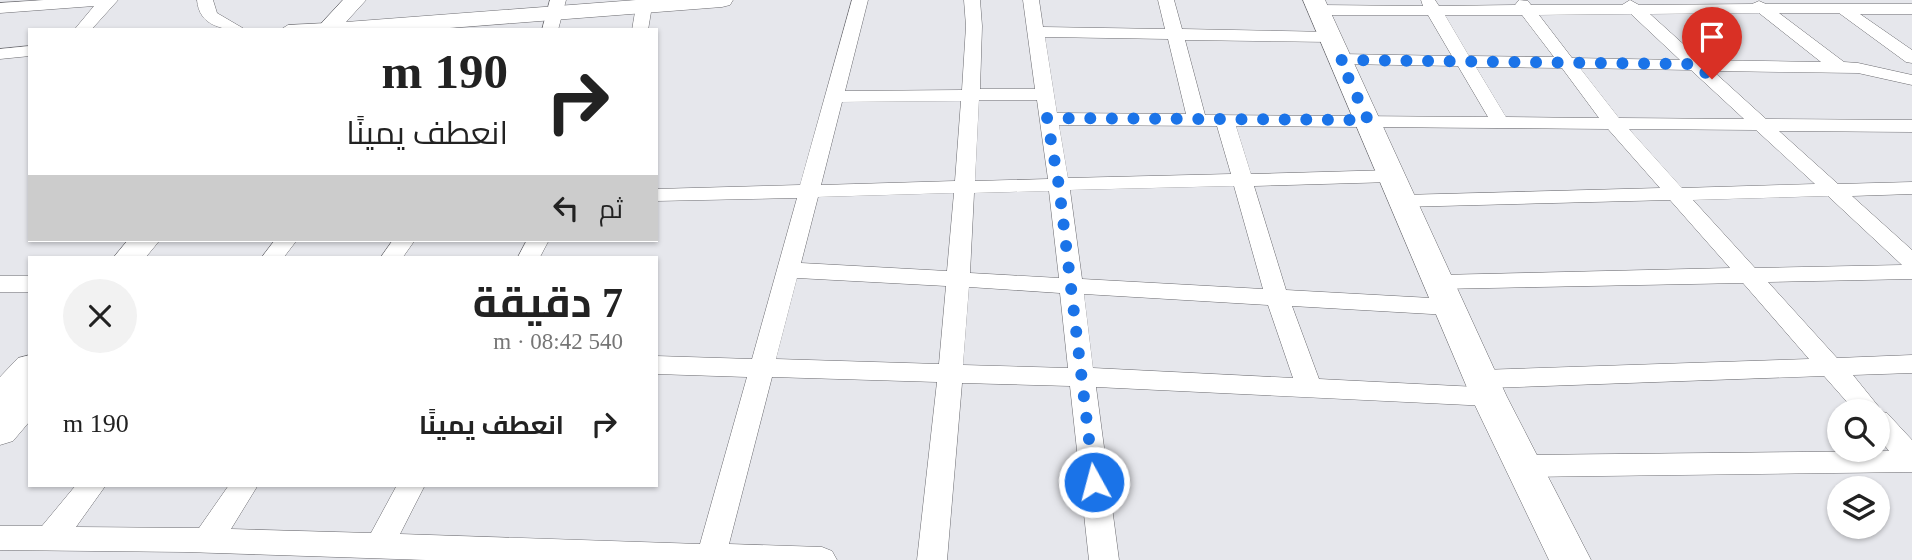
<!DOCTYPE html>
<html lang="ar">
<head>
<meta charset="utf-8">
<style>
	:root { --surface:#fff; --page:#f2f2f2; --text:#222; --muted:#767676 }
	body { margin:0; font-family:"Times New Roman",Cairo,serif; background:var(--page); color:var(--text); direction:rtl; height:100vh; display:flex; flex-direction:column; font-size:26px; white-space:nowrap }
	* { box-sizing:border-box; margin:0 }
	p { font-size:23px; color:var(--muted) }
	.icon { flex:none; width:38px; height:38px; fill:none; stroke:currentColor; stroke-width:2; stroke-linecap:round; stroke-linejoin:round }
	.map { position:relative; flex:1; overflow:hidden; direction:ltr }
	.details { position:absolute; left:28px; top:256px; width:630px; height:231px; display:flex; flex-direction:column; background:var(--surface); border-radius:0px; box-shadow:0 2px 5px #0004; direction:rtl }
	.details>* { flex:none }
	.top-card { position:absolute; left:28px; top:28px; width:630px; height:214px; border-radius:0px; box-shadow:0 2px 5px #0004; direction:rtl; background:#fff; color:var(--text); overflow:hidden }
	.controls { position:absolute; left:1827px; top:399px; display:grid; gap:14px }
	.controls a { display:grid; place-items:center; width:63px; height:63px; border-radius:50%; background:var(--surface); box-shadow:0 2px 5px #0004; font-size:35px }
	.pin { position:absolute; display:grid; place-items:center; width:60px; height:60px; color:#fff; margin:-72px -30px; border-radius:50% 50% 50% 0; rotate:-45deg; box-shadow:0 0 7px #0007 }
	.pin .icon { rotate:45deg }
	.me { position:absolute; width:77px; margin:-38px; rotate:353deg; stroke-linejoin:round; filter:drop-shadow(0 0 5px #0008) }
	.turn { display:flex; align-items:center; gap:24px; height:147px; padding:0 35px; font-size:32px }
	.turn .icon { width:91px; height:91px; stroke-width:2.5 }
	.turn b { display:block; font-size:49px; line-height:60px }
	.then { display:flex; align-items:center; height:66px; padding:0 35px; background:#0003; gap:14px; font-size:26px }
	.round { display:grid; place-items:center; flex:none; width:74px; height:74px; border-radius:37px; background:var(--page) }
	.summary { display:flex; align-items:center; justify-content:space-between; height:119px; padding:0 35px }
	h1 { font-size:42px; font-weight:700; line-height:52px }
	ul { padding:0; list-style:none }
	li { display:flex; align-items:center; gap:21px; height:98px; padding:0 35px }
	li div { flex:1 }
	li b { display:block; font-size:26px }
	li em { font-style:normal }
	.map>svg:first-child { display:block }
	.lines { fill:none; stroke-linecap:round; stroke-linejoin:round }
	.street-casing { stroke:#6a6a6f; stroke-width:1 }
	.secondary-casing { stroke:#6a6a6f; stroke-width:1 }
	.street { fill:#fff; fill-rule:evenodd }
	.secondary { fill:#fff; fill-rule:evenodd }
	.route { stroke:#1a73e8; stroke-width:12; stroke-dasharray:0 21.6 }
</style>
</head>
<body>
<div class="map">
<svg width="1912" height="560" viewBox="0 0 1912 560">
	<rect width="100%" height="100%" fill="#e6e7ec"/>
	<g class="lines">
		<!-- street casing -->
		<g class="street-casing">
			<g id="street">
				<polygon points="44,0 118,0 91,30 74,30 94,6 0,13 0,3"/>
				<path d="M 197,0 L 213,0 L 217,13 L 246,30 C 224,30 199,27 197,0 Z"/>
				<polygon points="550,0 566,0 558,30 542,30"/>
				<path d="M 852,0 L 868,0 L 845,91 L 962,90 L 966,26 L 964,0 L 980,0 L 982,26 L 980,89 L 1035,89 L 1023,0 L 1039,0 L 1043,27 L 1165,29 L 1158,0 L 1174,0 L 1182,29 L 1331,32 L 1339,37 L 1331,42 L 1185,40 L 1205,115 L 1488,117 L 1458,66 L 1341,64 L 1332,59 L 1341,54 L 1452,56 L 1428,15 L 1318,15 L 1310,10 L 1318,5 L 1423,6 L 1421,0 L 1435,0 L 1439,6 L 1515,5 L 1519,0 L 1528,1 L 1531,5 L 1622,5 L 1630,0 L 1639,5 L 1752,4 L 1759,1 L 1766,4 L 1912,4 L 1912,14 L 1860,14 L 1912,50 L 1912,63 L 1906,62 L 1839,13 L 1779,13 L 1844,62 L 1858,63 L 1912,75 L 1912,85 L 1858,73 L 1713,71 L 1766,119 L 1912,120 L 1912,132 L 1779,131 L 1838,184 L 1912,182 L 1912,194 L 1852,196 L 1912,250 L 1912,279 L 1768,282 L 1837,358 L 1912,355 L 1912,373 L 1853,375 L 1883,412 L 1887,413 L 1912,440 L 1912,472 L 1523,477 L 1513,474 L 1509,466 L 1513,458 L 1523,455 L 1889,451 L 1878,437 L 1878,411 L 1855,411 L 1824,376 L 1490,388 L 1498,390 L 1502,397 L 1498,404 L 1489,406 L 1096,387 L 1119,560 L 1089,560 L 1070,386 L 962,383 L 947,560 L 917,560 L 937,382 L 772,377 L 729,544 L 822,547 L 832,551 L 837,560 L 426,560 L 185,552 L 0,550 L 0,526 L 42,526 L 76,485 L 106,485 L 76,527 L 199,528 L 229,485 L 258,485 L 231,529 L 371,533 L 397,485 L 425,485 L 400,534 L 700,544 L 747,377 L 656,374 L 656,356 L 752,359 L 797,198 L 656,201 L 656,189 L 800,185 ZM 1759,13 L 1821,62 L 1701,60 L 1650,14 ZM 1631,14 L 1680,60 L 1572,58 L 1539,15 ZM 1445,15 L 1522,15 L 1554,57 L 1469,56 ZM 1045,37 L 1168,39 L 1186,114 L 1057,113 ZM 1476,67 L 1562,68 L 1599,118 L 1506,117 ZM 1580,68 L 1691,70 L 1744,119 L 1619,118 ZM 979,100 L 1037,100 L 1048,179 L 975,181 ZM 961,101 L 955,181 L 821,185 L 842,102 ZM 1059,125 L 1217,126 L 1231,174 L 1068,178 ZM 1236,126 L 1608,129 L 1660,188 L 1402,195 L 1395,197 L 1392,201 L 1395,205 L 1402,207 L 1670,200 L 1730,268 L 1439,275 L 1431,277 L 1428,282 L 1431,287 L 1439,289 L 1743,283 L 1809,359 L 1481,370 L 1472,373 L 1468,379 L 1472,385 L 1477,387 L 1319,379 L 1292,306 L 1449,315 L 1457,313 L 1461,307 L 1457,301 L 1449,299 L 1286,290 L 1254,186 L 1392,182 L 1399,180 L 1402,176 L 1399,172 L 1392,170 L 1251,174 ZM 1629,129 L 1756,130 L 1815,184 L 1682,188 ZM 1234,186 L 1263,289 L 1082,279 L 1070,190 ZM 1049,191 L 1059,278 L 970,273 L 974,193 ZM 954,193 L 947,271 L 801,263 L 818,197 ZM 1828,196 L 1902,265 L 1755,268 L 1693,200 ZM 797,278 L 946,286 L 939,364 L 776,359 ZM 969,287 L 1060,293 L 1068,368 L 963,365 ZM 1084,294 L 1268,305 L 1293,378 L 1093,368 Z"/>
				<polygon points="644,1 652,6 648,30 632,30 636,6"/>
				<polygon points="327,23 333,24 334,30 280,30 288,25"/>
				<polygon points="30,46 30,56 0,59 0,49"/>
				<polygon points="275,240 297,240 284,257 262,257"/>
				<polygon points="393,240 415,240 403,257 381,257"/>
				<polygon points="527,240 549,240 540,257 518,257"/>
				<rect x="0" y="276" width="30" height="16"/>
			</g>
		</g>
		<!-- secondary casing -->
		<g class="secondary-casing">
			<g id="secondary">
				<polygon points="343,0 366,0 346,22 636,0 733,0 730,5 722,7 424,30 321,30 319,26"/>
				<polygon points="1303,0 1325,0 1507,397 1591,560 1549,560 1471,397"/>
				<polygon points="128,240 160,240 146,257 114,257"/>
				<polygon points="30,355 30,421 13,441 0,445 0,377 18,358"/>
			</g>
		</g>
		<!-- street -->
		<use href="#street" class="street"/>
		<!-- secondary -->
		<use href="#secondary" class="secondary"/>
	</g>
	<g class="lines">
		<!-- route -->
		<polyline class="route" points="1094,482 1059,186 1047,118 1368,120 1340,60 1696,64 1712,79"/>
	</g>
</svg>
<div class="controls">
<a><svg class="icon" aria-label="search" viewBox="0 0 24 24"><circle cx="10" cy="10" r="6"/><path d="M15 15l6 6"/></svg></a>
<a><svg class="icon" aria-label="layers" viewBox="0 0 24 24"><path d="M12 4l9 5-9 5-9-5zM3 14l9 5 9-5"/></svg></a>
</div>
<div class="pin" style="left:1712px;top:79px;background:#d93025"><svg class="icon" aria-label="arrive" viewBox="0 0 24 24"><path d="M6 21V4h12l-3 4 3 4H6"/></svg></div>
<svg class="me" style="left:1094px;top:482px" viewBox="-20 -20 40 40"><circle r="17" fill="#1a73e8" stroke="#fff" stroke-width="3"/><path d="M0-11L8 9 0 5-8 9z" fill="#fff"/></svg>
<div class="top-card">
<div class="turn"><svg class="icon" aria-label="right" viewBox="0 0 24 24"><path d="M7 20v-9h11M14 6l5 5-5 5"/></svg><div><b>190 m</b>انعطف يمينًا</div></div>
<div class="then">ثم<svg class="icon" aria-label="left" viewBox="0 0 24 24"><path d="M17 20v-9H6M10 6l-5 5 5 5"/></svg></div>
</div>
<section class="details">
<div class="summary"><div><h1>7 دقيقة</h1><p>540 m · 08:42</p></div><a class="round"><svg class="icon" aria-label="close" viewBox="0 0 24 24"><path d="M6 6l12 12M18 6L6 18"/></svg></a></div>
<ul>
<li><svg class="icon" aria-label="right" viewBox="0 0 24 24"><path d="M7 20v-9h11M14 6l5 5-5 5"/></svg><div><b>انعطف يمينًا</b></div><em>190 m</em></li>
</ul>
</section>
</div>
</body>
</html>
